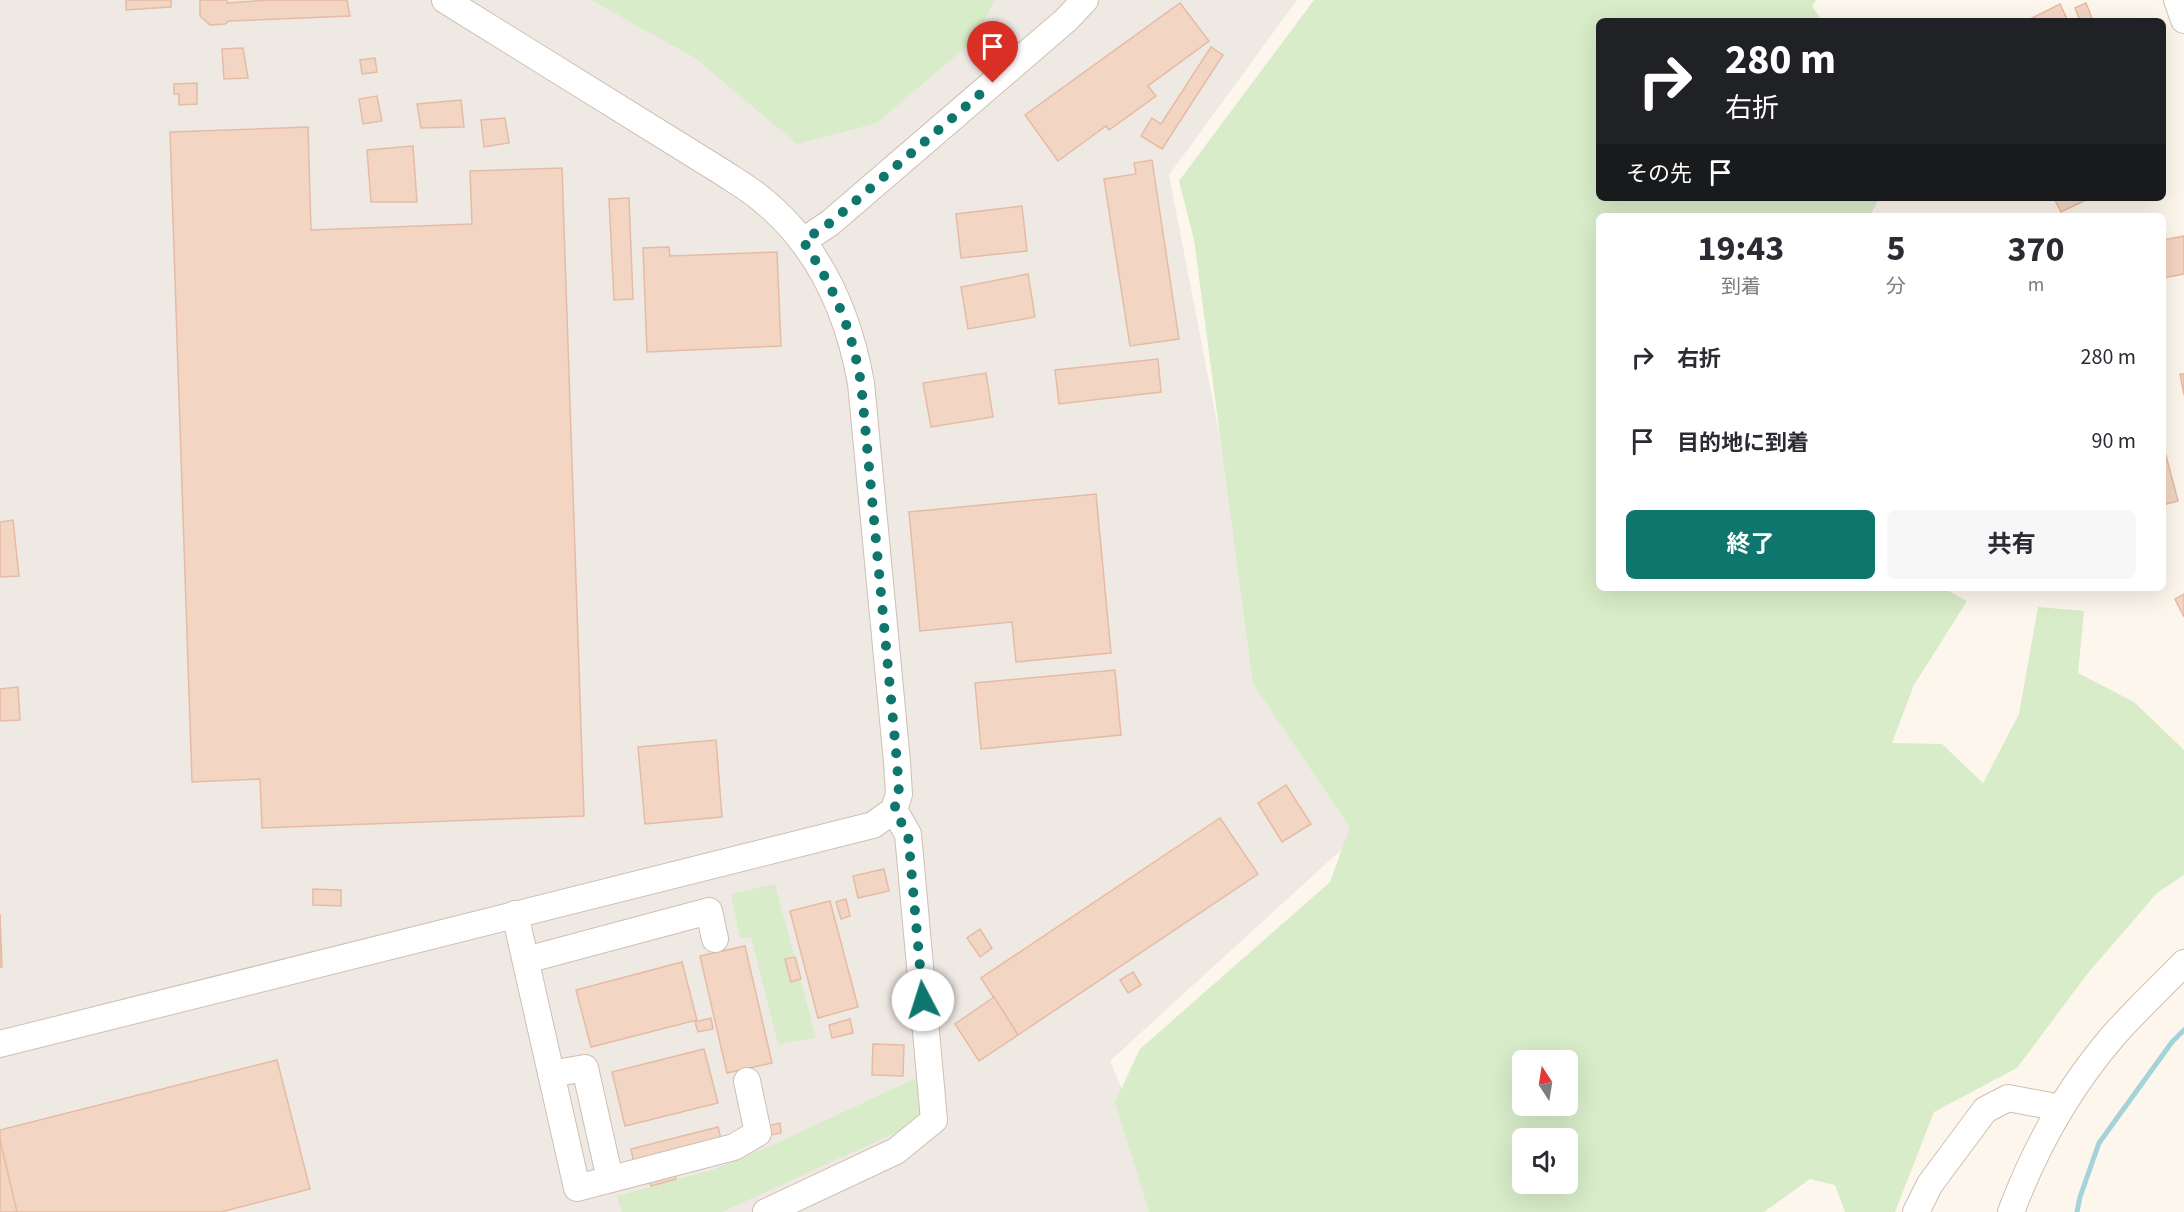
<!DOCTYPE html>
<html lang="ja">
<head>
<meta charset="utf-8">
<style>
	:root { --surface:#fff; --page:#f7f7f7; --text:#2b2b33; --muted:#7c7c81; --accent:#0f766e }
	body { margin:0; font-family:"Source Sans 3","Noto Sans JP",sans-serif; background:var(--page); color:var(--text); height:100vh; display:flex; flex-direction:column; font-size:22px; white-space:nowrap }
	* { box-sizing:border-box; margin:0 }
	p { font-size:20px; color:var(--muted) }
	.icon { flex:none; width:33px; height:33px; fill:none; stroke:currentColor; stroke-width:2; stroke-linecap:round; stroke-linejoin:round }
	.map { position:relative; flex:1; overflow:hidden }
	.details { position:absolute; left:1596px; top:213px; width:570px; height:378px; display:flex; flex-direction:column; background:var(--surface); border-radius:9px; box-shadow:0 6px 24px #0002 }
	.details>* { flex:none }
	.top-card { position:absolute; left:1596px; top:18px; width:570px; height:183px; border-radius:9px; box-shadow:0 6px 24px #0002; background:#202124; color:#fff; overflow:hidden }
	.needle { width:39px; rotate:348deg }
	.controls { position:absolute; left:1512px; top:1050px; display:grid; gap:12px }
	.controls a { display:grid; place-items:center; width:66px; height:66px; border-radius:9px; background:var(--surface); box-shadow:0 6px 24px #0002; font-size:30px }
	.pin { position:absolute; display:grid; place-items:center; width:51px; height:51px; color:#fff; margin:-62px -26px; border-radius:50% 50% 50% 0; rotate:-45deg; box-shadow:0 0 6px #0007 }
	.pin .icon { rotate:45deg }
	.me { position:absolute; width:66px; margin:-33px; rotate:355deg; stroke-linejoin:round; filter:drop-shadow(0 0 4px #0008) }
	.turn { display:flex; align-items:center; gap:21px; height:126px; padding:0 30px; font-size:27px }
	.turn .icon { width:78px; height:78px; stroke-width:2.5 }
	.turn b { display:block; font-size:42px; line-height:51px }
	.then { display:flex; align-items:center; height:57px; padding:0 30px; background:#0003; gap:12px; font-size:22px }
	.eta { display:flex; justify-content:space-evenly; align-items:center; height:102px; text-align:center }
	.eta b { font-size:36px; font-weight:700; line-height:42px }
	.button { display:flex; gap:12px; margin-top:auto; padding:12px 30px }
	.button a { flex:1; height:69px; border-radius:9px; background:var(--accent); color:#fff; font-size:24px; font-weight:700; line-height:69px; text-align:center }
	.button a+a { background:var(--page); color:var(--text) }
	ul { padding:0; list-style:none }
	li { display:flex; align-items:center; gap:18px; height:84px; padding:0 30px }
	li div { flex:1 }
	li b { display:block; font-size:22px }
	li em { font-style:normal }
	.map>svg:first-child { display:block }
	.industrial { fill:#efe9e4 }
	.green { fill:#d8ecc9; fill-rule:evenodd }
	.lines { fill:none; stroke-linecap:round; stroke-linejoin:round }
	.stream { stroke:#a5d3da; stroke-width:5 }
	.building { fill:#f3d5c3; stroke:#e6bba3; stroke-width:1.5 }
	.minor-casing { stroke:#d1beb0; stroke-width:28 }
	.minor { stroke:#fff; stroke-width:26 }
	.route { stroke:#0f766e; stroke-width:10; stroke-dasharray:0 18 }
</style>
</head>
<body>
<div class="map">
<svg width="2184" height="1212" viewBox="0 0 2184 1212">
	<rect width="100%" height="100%" fill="#fdf6ec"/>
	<!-- industrial -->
	<polygon class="industrial" points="0,0 1297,0 1169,175 1272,706 1365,828 1110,1061 1173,1207 1163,1212 0,1212"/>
	<!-- green -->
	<g class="green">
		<polygon points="591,0 995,0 974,40 877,123 797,144 695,58"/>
		<path d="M 1314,0 L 1816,0 L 1812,6 L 1822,21 L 1599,21 L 1599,198 L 1879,198 L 1870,216 L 1599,216 L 1599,588 L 1943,588 L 1967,601 L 1914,685 L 1892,743 L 1942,744 L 1983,783 L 2019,714 L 2038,607 L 2084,611 L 2078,673 L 2134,702 L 2184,750 L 2184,875 L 2157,893 L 2088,973 L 2017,1068 L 1934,1112 L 1895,1212 L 1845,1212 L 1835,1185 L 1810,1179 L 1764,1212 L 1149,1212 L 1115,1102 L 1140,1049 L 1330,882 L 1350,827 L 1253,684 L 1194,240 L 1179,181 ZM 1522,1060 L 1568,1060 L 1568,1106 L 1522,1106 ZM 1522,1138 L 1568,1138 L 1568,1184 L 1522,1184 Z"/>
		<polygon points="775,884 816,1038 778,1044 751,937 740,938 731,894"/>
		<polygon points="916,1078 921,1121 722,1212 622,1212 617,1196 712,1170 764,1149"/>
	</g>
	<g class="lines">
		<!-- stream -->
		<polyline class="stream" points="2077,1212 2080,1197 2099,1143 2172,1042 2184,1030"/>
	</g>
	<!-- building -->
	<g class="building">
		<polygon points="126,0 171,0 171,7 126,10"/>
		<polygon points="200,0 227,0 227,3 268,0 347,0 350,16 229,21 225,24 210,25 200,16"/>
		<polygon points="1180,3 1209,41 1148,86 1156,96 1109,130 1106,126 1058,161 1025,115"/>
		<polygon points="2086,3 2093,21 2080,21 2075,8"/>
		<polygon points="2060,4 2068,21 2026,21"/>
		<polygon points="1211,47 1223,55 1162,149 1141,136 1152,118 1161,124"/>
		<polygon points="243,48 248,78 224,79 222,49"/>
		<polygon points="375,58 377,72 362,74 360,60"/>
		<polygon points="197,83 197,104 179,105 179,94 174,94 174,84"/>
		<polygon points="377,96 382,121 363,124 359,99"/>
		<polygon points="461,100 464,127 421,128 417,104"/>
		<polygon points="505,118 509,143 484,147 481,120"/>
		<polygon points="308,127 311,230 472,224 470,171 562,168 584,816 262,828 260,779 192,782 170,132"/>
		<polygon points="413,146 417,202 371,202 367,150"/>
		<polygon points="1152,160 1179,339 1130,346 1104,179 1136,174 1134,163"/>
		<polygon points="629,198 633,299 614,300 609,199"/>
		<polygon points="2054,198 2090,198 2061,212"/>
		<polygon points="1022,206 1027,251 961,258 956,214"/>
		<polygon points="2184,236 2184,274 2163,278 2163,240"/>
		<polygon points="669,247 670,256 777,252 781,346 647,352 643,248"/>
		<polygon points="1028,274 1035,317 968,329 961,287"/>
		<polygon points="1158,359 1161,392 1059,404 1055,370"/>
		<polygon points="986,373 993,417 931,427 923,383"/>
		<polygon points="2180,374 2184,374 2184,395"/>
		<polygon points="2165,452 2178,501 2163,505 2163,453"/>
		<polygon points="1096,494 1111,653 1016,662 1012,622 920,631 909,512"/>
		<polygon points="13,520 19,576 0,577 0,522"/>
		<polygon points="2184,594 2184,617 2175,599"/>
		<polygon points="1115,670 1121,735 981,749 975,683"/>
		<polygon points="18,687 20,720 0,721 0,689"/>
		<polygon points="716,740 722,817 645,824 638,747"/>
		<polygon points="1286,785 1311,824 1282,842 1258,803"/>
		<polygon points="1220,818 1258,874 1018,1035 981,978"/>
		<polygon points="884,869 889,891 858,898 853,876"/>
		<polygon points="313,889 341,890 341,906 313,905"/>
		<polygon points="846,899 850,916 841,919 836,902"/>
		<polygon points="830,901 858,1007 818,1018 790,911"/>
		<polygon points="0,914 2,967 0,967"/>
		<polygon points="980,929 992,948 980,957 967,938"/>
		<polygon points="745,946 772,1063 727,1073 700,956"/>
		<polygon points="795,957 801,979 791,982 785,959"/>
		<polygon points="682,962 697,1020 591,1047 576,990"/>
		<polygon points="1133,972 1141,985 1128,993 1120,980"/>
		<polygon points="994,997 1018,1035 979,1061 955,1024"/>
		<polygon points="711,1018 713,1029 698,1032 695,1022"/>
		<polygon points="850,1019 853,1033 832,1038 829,1025"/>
		<polygon points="873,1044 904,1045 903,1076 872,1075"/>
		<polygon points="704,1049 718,1103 625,1126 612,1072"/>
		<polygon points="277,1060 310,1189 221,1212 12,1212 0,1166 0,1130"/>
		<polygon points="780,1123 781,1133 770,1135 768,1126"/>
		<polygon points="718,1127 723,1147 635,1168 631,1149"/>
		<polygon points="0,1140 17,1212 0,1212"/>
		<polygon points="674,1171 676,1179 651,1186 649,1178"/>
	</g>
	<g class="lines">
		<!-- minor casing -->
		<g class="minor-casing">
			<g id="minor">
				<polyline points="2177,0 2184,20"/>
				<polyline points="803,241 830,223 1066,20 1085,0"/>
				<polyline points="515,914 577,1188 734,1147 758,1133 747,1081"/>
				<polyline points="526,960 709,911 715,939"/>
				<path d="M 0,1044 L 873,825 L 894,810 L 899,794 L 897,762 L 861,383 C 848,311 819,245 760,198 C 748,188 734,180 722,172 L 445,0"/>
				<polyline points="551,1074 585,1068 610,1179"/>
				<polyline points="766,1212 896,1151 934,1120 908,834 894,810"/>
				<polyline points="1916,1212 1930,1184 1985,1110 2008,1098 2061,1108"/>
				<path d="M 2011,1212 C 2035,1148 2069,1087 2114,1035 C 2136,1010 2161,987 2184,963"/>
			</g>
		</g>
		<!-- minor -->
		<use href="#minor" class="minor"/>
	</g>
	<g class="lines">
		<!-- route -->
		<path class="route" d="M 923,1000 L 908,834 L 894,810 L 899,794 L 897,762 L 861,383 C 851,327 835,289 803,241 L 830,223 L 993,83"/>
	</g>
</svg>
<div class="controls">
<a><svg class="needle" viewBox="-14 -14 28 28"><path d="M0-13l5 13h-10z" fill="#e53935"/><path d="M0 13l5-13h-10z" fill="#7c7c81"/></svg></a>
<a><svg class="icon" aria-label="sound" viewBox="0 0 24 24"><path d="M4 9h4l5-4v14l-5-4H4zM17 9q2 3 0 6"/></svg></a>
</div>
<div class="pin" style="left:993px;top:83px;background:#d93025"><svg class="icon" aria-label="arrive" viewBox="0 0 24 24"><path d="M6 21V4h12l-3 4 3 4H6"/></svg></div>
<svg class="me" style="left:923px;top:1000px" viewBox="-20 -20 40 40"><circle r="19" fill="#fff"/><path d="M0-13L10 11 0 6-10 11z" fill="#0f766e"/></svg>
<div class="top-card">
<div class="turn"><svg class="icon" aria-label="right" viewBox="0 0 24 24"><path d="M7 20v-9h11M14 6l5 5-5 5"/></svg><div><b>280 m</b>右折</div></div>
<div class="then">その先<svg class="icon" aria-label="arrive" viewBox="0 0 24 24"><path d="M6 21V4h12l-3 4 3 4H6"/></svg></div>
</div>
<section class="details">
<div class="eta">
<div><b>19:43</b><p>到着</p></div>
<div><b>5</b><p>分</p></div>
<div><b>370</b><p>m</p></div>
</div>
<ul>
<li><svg class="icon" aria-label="right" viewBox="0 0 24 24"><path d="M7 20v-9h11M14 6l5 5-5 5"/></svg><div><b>右折</b></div><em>280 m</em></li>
<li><svg class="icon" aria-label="arrive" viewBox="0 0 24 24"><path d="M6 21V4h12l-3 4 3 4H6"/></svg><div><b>目的地に到着</b></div><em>90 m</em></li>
</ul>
<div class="button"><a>終了</a><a>共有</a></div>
</section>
</div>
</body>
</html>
